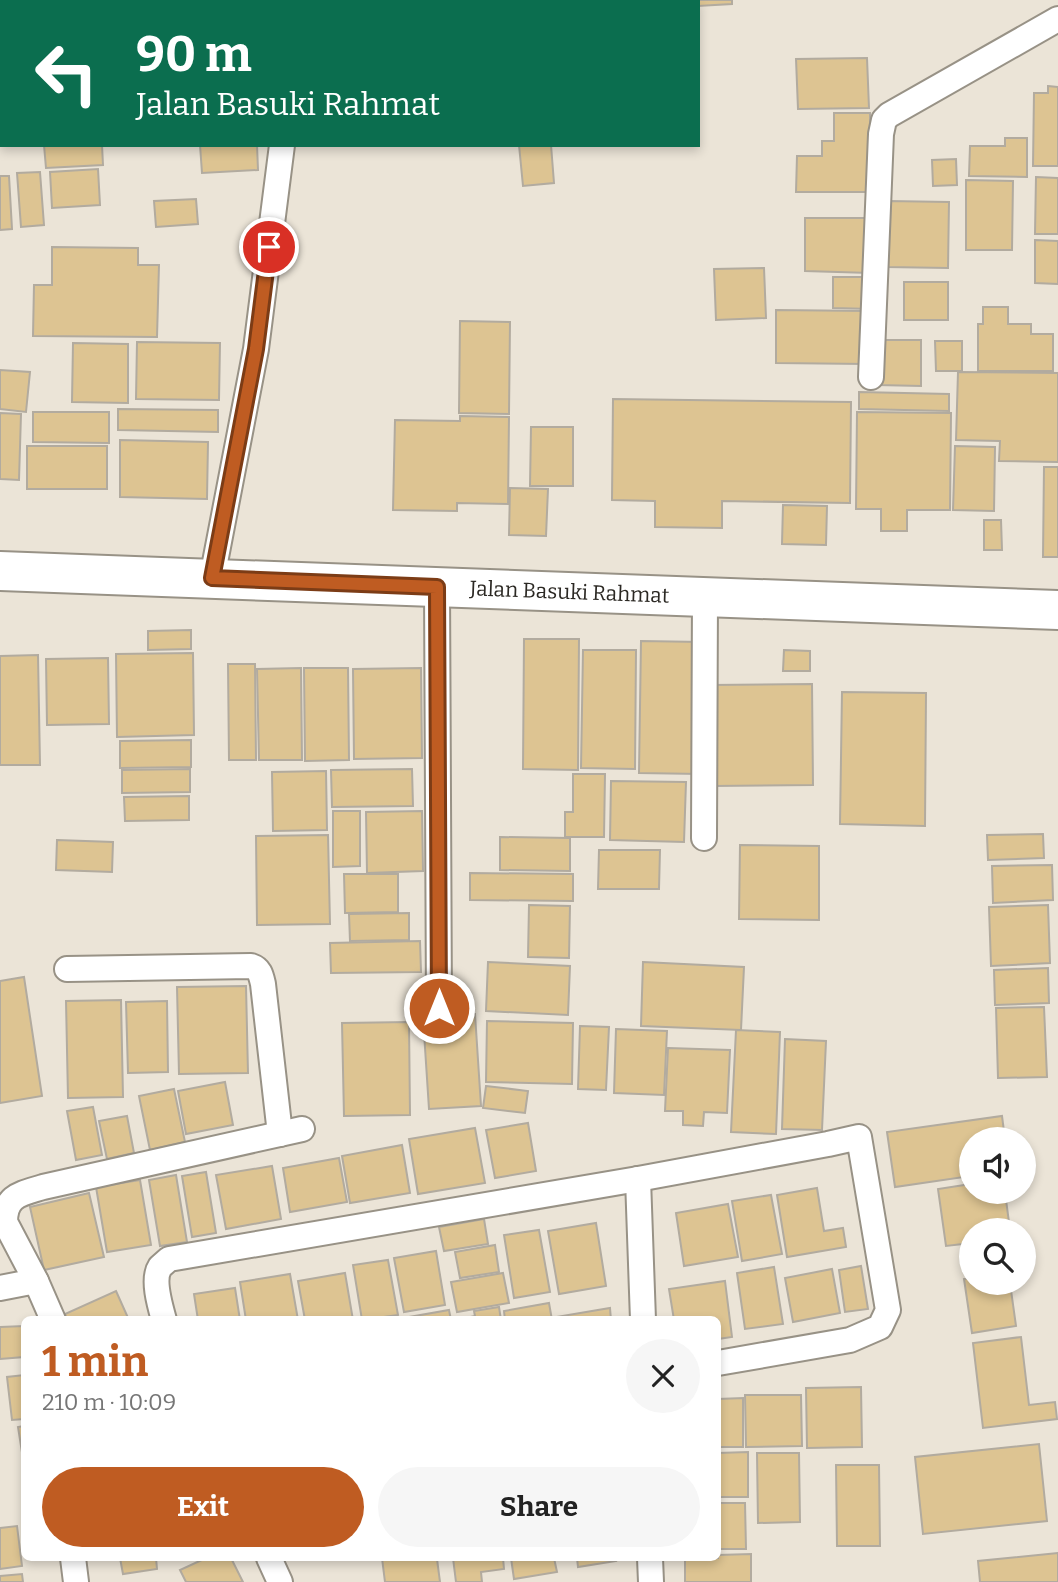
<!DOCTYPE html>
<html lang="en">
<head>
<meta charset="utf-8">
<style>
	:root { --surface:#fff; --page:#f6f6f6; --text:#222; --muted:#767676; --accent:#bf5c22 }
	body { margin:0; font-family:Bitter,serif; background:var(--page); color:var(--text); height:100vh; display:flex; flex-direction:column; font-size:26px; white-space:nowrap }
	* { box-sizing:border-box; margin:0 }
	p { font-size:23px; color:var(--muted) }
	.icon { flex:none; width:38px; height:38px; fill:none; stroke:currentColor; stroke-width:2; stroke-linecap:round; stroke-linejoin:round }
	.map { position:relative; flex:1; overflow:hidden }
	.details { position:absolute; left:21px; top:1316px; width:700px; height:245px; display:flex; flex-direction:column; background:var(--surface); border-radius:10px; box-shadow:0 4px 10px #0003 }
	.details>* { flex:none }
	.top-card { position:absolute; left:0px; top:0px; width:700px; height:147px; box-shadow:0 4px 10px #0003; background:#0b6e4f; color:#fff; overflow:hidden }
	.fabs { position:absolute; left:959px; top:1127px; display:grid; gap:14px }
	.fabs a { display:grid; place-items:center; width:77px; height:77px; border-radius:50%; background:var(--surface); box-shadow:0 4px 10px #0003; font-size:35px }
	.pin { position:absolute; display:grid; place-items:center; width:60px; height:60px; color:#fff; margin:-30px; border:4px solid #fff; border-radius:50%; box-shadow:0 2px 7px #0007 }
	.me { position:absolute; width:77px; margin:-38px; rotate:0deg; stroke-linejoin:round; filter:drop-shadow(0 0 5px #0008) }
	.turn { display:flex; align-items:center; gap:24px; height:147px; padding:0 21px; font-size:32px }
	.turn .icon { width:91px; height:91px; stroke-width:2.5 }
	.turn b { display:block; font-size:49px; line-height:60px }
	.round { display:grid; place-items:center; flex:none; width:74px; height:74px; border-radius:37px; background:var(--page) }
	.summary { display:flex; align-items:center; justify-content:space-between; height:119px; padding:0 21px }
	h1 { font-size:42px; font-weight:700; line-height:52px; color:var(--accent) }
	.cta { display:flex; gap:14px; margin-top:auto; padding:14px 21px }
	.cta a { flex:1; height:80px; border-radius:42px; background:var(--accent); color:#fff; font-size:28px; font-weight:700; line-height:80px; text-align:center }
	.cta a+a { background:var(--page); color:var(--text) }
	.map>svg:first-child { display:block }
	.building { fill:#ddc492; stroke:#b2ab9f; stroke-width:2 }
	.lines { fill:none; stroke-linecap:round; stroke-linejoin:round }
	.street-casing { stroke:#989286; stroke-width:28 }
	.highway-casing { stroke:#989286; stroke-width:42 }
	.street { stroke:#fff; stroke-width:24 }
	.highway { stroke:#fff; stroke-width:38 }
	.route-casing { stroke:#7c3c16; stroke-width:18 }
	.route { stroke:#bf5c22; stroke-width:12 }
	.labels { text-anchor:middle; stroke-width:5; stroke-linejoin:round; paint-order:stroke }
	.street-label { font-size:21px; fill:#2b2823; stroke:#ebe4d7 }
</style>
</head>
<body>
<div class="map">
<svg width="1058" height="1582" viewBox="0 0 1058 1582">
	<rect width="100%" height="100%" fill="#ebe4d7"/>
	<!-- building -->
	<g class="building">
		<polygon points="693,0 732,0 732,4 698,6 698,2 693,2"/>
		<polygon points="867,58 869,108 798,109 796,59"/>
		<rect x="0" y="60" width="2" height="68"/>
		<polygon points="1048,86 1058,87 1058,166 1033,166 1034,93 1048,93"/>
		<polygon points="834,113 870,113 870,192 796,192 797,156 822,156 822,141 834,141"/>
		<polygon points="1005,138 1027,138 1027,177 969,176 970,146 1005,146"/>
		<polygon points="44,145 102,145 103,165 46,168"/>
		<polygon points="200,145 257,145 258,170 202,173"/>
		<polygon points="519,145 551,145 554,183 523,186"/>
		<polygon points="956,159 957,185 933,186 932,160"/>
		<polygon points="98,169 100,205 52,208 50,172"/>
		<polygon points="40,172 44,225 21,227 17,173"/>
		<polygon points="0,176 9,176 12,229 0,230"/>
		<polygon points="1036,177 1058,178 1058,234 1035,234"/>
		<polygon points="966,180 1013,181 1012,250 966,250"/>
		<polygon points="196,199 198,224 156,227 154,201"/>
		<polygon points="888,201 949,202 948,268 887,267"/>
		<polygon points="805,218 871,218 870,273 805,271"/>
		<polygon points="1035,240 1058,241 1058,284 1035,283"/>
		<polygon points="52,247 138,248 138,265 159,265 157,337 33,336 34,285 52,285"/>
		<polygon points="764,268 766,318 716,320 714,269"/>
		<polygon points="833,277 872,277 872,309 833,308"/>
		<rect x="904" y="282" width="44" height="38"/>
		<polygon points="983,307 1008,307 1008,324 1031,324 1031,334 1053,334 1053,371 978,371 978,324 983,324"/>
		<polygon points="776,310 867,311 866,364 776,363"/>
		<polygon points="460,321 510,322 509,414 459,413"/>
		<polygon points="879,340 921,340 921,386 878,385"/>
		<polygon points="935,341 962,341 962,371 936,371"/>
		<polygon points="137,342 220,343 219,400 136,399"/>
		<polygon points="73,343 128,344 128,403 72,402"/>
		<polygon points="0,370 30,372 26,412 0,409"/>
		<polygon points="958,372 1058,373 1058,462 999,461 1000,441 956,440"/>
		<polygon points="859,392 949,394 949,411 859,409"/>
		<polygon points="613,399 851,402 850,503 722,501 722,528 655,527 655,501 612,500"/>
		<polygon points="118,409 218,410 218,432 118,430"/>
		<polygon points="33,412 109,412 109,443 33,442"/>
		<polygon points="857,412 951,413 950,510 907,510 907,531 881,531 881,509 856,509"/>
		<polygon points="0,413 21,414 19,480 0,479"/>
		<polygon points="460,416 509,417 508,504 457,503 457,511 393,510 395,420 460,421"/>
		<polygon points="531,427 573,427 573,486 530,486"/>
		<polygon points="120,440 208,442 207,499 120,497"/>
		<rect x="27" y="446" width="80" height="43"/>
		<polygon points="955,446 995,447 994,511 953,510"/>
		<polygon points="1044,467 1058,467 1058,557 1043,557"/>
		<polygon points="510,488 548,489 546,536 509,535"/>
		<polygon points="783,505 827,506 826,545 782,544"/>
		<polygon points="984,520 1001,520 1002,550 984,550"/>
		<polygon points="191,630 191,649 148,650 148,631"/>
		<polygon points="524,639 579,639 578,770 523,769"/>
		<polygon points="641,641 702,642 701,774 639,773"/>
		<polygon points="583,650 636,650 635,769 581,768"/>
		<polygon points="784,650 810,651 810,671 783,671"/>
		<polygon points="193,653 194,735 117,737 116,654"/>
		<polygon points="38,655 40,765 0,765 0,656"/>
		<polygon points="108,658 109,724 47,725 46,659"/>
		<polygon points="228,664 255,664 256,760 229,760"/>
		<polygon points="301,668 302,760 259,760 257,669"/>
		<polygon points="304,668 348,668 349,760 305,761"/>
		<polygon points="421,668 422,758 354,759 353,669"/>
		<polygon points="812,684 813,785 712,786 710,685"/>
		<polygon points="842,692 926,693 925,826 840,824"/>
		<polygon points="191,740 191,767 120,768 120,741"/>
		<polygon points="190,769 190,792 122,793 122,770"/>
		<polygon points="412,769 413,806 332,807 331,770"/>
		<polygon points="326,771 327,830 273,831 272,772"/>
		<polygon points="573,774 605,774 604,837 565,837 565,812 573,812"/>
		<polygon points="611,781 686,782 684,842 610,840"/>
		<polygon points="189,796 189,820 125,821 124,797"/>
		<polygon points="333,811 360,811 360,866 333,867"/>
		<polygon points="422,811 423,871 367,873 366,812"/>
		<polygon points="1043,834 1044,858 988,860 987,835"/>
		<polygon points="328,835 330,924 257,925 256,836"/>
		<polygon points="500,837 570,838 570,871 500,870"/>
		<polygon points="57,840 113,842 112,872 56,870"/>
		<polygon points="740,845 819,846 819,920 739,919"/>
		<polygon points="599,850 660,850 659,889 598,889"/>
		<polygon points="1052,865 1053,900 993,903 992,866"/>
		<polygon points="470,873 573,874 573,901 470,900"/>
		<polygon points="344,874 398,874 398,912 345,913"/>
		<polygon points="529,905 570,906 569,958 528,957"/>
		<polygon points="1048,905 1050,963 991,966 989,907"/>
		<polygon points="409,913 409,940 350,941 349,914"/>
		<polygon points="420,941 421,972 331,973 330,943"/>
		<polygon points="488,962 570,966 568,1015 486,1011"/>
		<polygon points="643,962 744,967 741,1030 641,1026"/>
		<polygon points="1048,968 1049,1003 995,1005 994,970"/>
		<polygon points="24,977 42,1096 0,1103 0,981"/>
		<polygon points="246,986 248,1073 179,1074 177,987"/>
		<polygon points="121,1000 123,1097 68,1098 66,1001"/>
		<polygon points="167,1001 168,1072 128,1073 126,1002"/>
		<polygon points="1044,1007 1047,1077 998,1078 996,1008"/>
		<polygon points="475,1014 481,1106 429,1109 423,1017"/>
		<polygon points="487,1021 573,1023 572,1084 486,1082"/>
		<polygon points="409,1022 410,1115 344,1116 342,1023"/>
		<polygon points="580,1026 609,1027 606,1090 578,1089"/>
		<polygon points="616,1029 667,1031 664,1095 614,1093"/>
		<polygon points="736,1030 780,1032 776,1134 731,1132"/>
		<polygon points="785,1039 826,1041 822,1130 782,1129"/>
		<polygon points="668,1048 730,1050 727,1113 704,1112 703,1126 683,1125 683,1111 665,1111"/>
		<polygon points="225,1082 233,1125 186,1134 178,1091"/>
		<polygon points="486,1086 528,1091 525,1113 483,1108"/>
		<polygon points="174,1089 185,1142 150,1150 139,1096"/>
		<polygon points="93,1107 102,1155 76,1160 67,1111"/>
		<polygon points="127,1116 134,1153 107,1159 99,1121"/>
		<polygon points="1002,1116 1005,1139 971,1139 971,1176 895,1187 887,1132"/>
		<polygon points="528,1123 536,1171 495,1178 486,1130"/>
		<polygon points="475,1128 485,1183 418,1194 409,1139"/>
		<polygon points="402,1145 410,1193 350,1203 342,1156"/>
		<polygon points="339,1158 347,1202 290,1212 283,1168"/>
		<polygon points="272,1166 281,1219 226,1229 216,1175"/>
		<polygon points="206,1172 216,1233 192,1237 182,1176"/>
		<polygon points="176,1175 187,1242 160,1246 149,1180"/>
		<polygon points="140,1180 151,1245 107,1252 96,1187"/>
		<polygon points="971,1184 971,1192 1005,1192 1010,1230 971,1230 971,1243 946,1246 938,1189"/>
		<polygon points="817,1188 824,1231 843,1228 846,1247 787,1257 777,1195"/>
		<polygon points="89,1193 104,1257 44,1270 30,1207"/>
		<polygon points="771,1195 782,1254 742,1261 732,1201"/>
		<polygon points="728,1204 738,1257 684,1266 676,1213"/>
		<polygon points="484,1219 488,1244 444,1251 439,1227"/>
		<polygon points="596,1223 606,1286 559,1294 548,1231"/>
		<polygon points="539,1230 550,1292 514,1298 504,1235"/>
		<polygon points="495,1245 499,1272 460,1278 455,1252"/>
		<polygon points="436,1251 445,1305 404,1312 394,1258"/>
		<polygon points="388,1260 398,1315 362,1320 353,1265"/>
		<polygon points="861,1266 868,1309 845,1312 839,1270"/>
		<polygon points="774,1267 783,1324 745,1329 737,1273"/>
		<polygon points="832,1269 840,1313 793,1322 785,1278"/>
		<polygon points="345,1273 353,1320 305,1320 298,1281"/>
		<polygon points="503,1273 509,1303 457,1312 451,1282"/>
		<polygon points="290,1274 298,1320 246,1320 240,1282"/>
		<polygon points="971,1278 971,1283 1010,1283 1016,1326 972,1333 964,1279"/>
		<polygon points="725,1281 732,1337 718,1339 718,1320 674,1320 669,1289"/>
		<polygon points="235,1288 240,1320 198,1320 194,1294"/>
		<polygon points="116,1291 129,1320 67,1320 65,1314"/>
		<polygon points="549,1303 552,1320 505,1320 504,1311"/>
		<polygon points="499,1307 501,1320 457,1320 475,1316 474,1311"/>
		<polygon points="610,1308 611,1320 556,1320 556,1317"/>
		<polygon points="449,1310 451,1320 392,1320"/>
		<polygon points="24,1326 24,1357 0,1359 0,1327"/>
		<polygon points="1021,1337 1029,1405 1055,1402 1057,1419 983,1428 973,1343"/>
		<polygon points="24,1375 24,1419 12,1420 7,1377"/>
		<polygon points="861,1387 862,1447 807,1448 806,1388"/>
		<polygon points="745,1395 801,1395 802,1446 746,1447"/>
		<polygon points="743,1398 743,1447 718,1447 718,1399"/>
		<polygon points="24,1426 24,1465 18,1427"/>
		<polygon points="1039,1444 1047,1521 923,1534 915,1457"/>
		<polygon points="748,1452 748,1497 718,1497 718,1453"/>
		<polygon points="757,1453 799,1453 800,1522 758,1523"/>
		<polygon points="836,1465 879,1465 880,1546 837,1546"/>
		<polygon points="718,1503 745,1503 746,1549 718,1549"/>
		<polygon points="17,1526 22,1566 0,1569 0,1528"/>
		<polygon points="1058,1553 1058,1582 980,1582 978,1561"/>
		<polygon points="751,1554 751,1582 685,1582 685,1558 718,1558 718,1555"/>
		<polygon points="120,1558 156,1558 157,1569 123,1574"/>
		<polygon points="206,1558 231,1558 243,1582 186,1582 180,1570"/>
		<polygon points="382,1558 445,1558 437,1559 440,1582 385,1582"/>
		<polygon points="453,1558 503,1558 504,1569 481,1572 482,1582 456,1582"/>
		<polygon points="511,1558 554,1558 557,1572 514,1579"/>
		<polygon points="577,1558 615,1558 616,1561 578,1567"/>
		<polygon points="22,1574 23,1582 0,1582 0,1576"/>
	</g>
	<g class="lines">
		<!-- street casing -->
		<g class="street-casing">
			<g id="street">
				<polyline points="4,0 7,2"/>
				<polyline points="503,0 506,2"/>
				<polyline points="290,2 290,0"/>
				<polyline points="871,377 881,134 884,120 889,115 1058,19"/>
				<polyline points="212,578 256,349 282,145"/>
				<polyline points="437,587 439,1008"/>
				<polyline points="704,838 705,597"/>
				<path d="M 67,969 L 251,966 C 260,969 261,975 263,984 L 280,1134"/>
				<polyline points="638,1179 643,1320"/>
				<path d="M 36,1281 L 5,1222 C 5,1195 21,1194 43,1187 L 302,1129"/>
				<polyline points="0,1288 36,1281 53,1320"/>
				<path d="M 164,1320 C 160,1306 152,1279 160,1267 C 161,1266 169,1259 169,1259 L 638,1179 L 828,1144 L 859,1137 L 888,1310 L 880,1327 L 850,1340 L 718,1363"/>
				<polyline points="73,1558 76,1582"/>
				<polyline points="269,1558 280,1582"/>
				<polyline points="650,1558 651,1582"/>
			</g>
		</g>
		<!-- highway casing -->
		<g class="highway-casing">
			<g id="highway">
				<path id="s1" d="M 0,571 L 1058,610"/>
			</g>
		</g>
		<!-- street -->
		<use href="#street" class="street"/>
		<!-- highway -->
		<use href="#highway" class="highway"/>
	</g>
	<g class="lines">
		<!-- route casing -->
		<g class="route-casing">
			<polyline id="route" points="269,247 256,349 212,578 437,587 439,1008"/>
		</g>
		<!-- route -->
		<use href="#route" class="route"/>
	</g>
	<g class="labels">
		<!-- street labels -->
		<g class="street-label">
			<text dy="7" stroke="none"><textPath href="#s1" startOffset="570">Jalan Basuki Rahmat</textPath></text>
		</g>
	</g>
</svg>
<div class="fabs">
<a><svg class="icon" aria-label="sound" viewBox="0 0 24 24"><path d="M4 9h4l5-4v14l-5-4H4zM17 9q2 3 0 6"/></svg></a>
<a><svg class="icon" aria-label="search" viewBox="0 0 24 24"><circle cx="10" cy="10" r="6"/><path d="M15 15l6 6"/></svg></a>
</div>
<div class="pin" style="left:269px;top:247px;background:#d93025"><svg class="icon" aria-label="arrive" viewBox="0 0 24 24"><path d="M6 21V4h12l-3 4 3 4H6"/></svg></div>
<svg class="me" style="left:439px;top:1008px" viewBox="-20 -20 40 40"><circle r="17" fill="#bf5c22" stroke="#fff" stroke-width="3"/><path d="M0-11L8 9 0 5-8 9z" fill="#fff"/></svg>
<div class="top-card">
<div class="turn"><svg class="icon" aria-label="left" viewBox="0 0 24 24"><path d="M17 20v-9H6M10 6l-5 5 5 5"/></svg><div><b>90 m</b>Jalan Basuki Rahmat</div></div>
</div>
<section class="details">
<div class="summary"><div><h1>1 min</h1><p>210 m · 10:09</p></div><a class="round"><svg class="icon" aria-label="close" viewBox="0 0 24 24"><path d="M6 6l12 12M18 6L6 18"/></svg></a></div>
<div class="cta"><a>Exit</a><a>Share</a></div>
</section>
</div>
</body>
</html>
